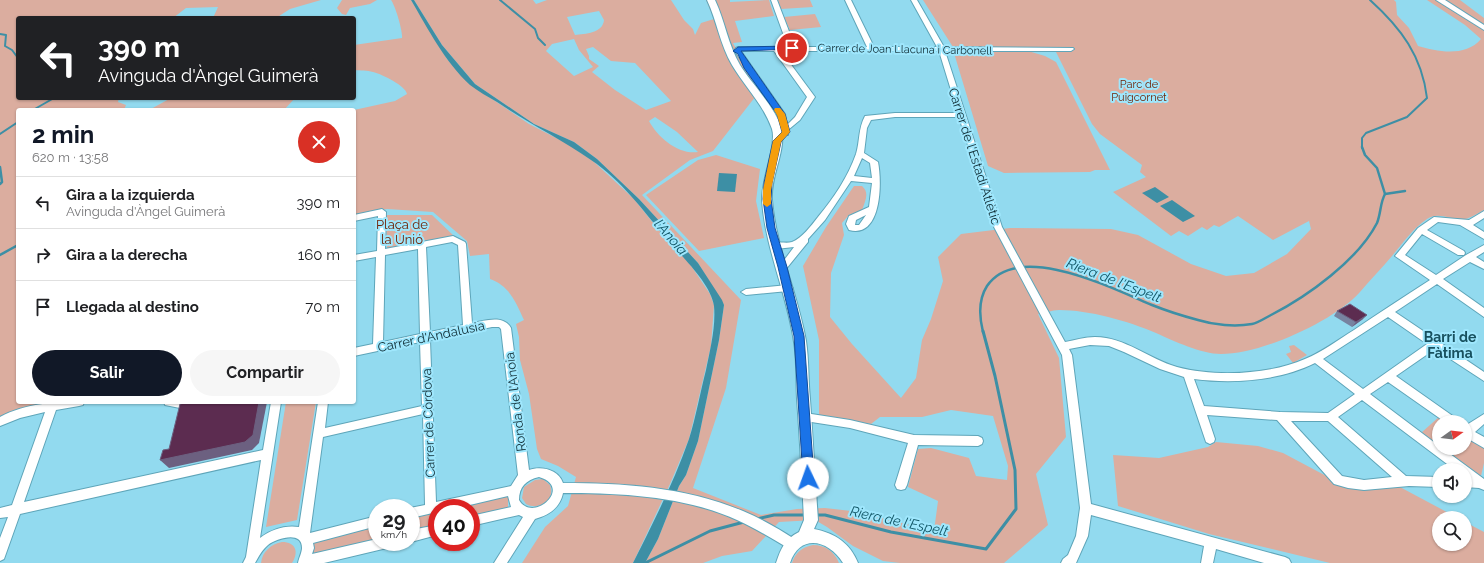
<!DOCTYPE html>
<html lang="es">
<head>
<meta charset="utf-8">
<style>
	:root { --surface:#fff; --page:#f6f6f6; --text:#202124; --muted:#757577; --line:#e0e0e0; --accent:#111827 }
	body { margin:0; font-family:Raleway,sans-serif; background:var(--page); color:var(--text); height:100vh; display:flex; flex-direction:column; font-size:15px; white-space:nowrap }
	* { box-sizing:border-box; margin:0 }
	p { font-size:13px; color:var(--muted) }
	.icon { flex:none; width:22px; height:22px; fill:none; stroke:currentColor; stroke-width:2; stroke-linecap:round; stroke-linejoin:round }
	.map { position:relative; flex:1; overflow:hidden }
	.details { position:absolute; left:16px; top:108px; width:340px; height:296px; display:flex; flex-direction:column; background:var(--surface); border-radius:4px; box-shadow:0 1px 3px #0004 }
	.details>* { flex:none }
	.banner { position:absolute; left:16px; top:16px; width:340px; height:84px; border-radius:4px; box-shadow:0 1px 3px #0004; background:#202124; color:#fff; overflow:hidden }
	.needle { width:26px; rotate:75deg }
	.controls { position:absolute; left:1432px; top:415px; display:grid; gap:8px }
	.controls a { display:grid; place-items:center; width:40px; height:40px; border-radius:50%; background:var(--surface); box-shadow:0 1px 3px #0004; font-size:20px }
	.speed { position:absolute; left:368px; top:499px; display:flex; gap:8px; font-size:20px; font-weight:700; text-align:center }
	.speed>* { display:grid; place-content:center; width:52px; height:52px; border-radius:50%; background:var(--surface); box-shadow:0 1px 3px #0004; line-height:1 }
	.speed small { font-size:10px; font-weight:400 }
	.speed .limit { border:6px solid #d22; background:#fff; color:#111 }
	.pin { position:absolute; display:grid; place-items:center; width:34px; height:34px; color:#fff; margin:-17px; border:2px solid #fff; border-radius:50%; box-shadow:0 1px 4px #0007 }
	.me { position:absolute; width:44px; margin:-22px; rotate:357deg; stroke-linejoin:round; filter:drop-shadow(0 0 3px #0008) }
	.turn { display:flex; align-items:center; gap:14px; height:84px; padding:0 16px; font-size:18px }
	.turn .icon { width:52px; height:52px; stroke-width:2.5 }
	.turn b { display:block; font-size:28px; line-height:34px }
	.round { display:grid; place-items:center; flex:none; width:42px; height:42px; border-radius:21px; background:var(--page) }
	.summary { display:flex; align-items:center; justify-content:space-between; height:68px; padding:0 16px }
	h1 { font-size:24px; font-weight:700; line-height:30px; color:var(--accent) }
	.primary-button { display:flex; gap:8px; margin-top:auto; padding:8px 16px }
	.primary-button a { flex:1; height:46px; border-radius:24px; background:var(--accent); color:#fff; font-size:16px; font-weight:700; line-height:46px; text-align:center }
	.primary-button a+a { background:var(--page); color:var(--text) }
	ul { padding:0; list-style:none }
	li { display:flex; align-items:center; gap:12px; height:52px; padding:0 16px; border-top:1px solid var(--line) }
	li div { flex:1 }
	li b { display:block; font-size:15px }
	li em { font-style:normal }
	.map>svg:first-child { display:block }
	.green { fill:#dbad9f; fill-rule:evenodd }
	.water { fill:#3d8fa5 }
	.lines { fill:none; stroke-linecap:round; stroke-linejoin:round }
	.stream-far2 { stroke:#3d8fa5; stroke-width:2 }
	.stream-far1 { stroke:#3d8fa5; stroke-width:2.5 }
	.stream { stroke:#3d8fa5; stroke-width:3 }
	.minor-casing { stroke:#5ea5b9; stroke-width:2 }
	.tertiary-casing { stroke:#5ea5b9; stroke-width:2 }
	.minor { fill:#fff; fill-rule:evenodd }
	.tertiary { fill:#fff; fill-rule:evenodd }
	.wall { fill:#7783a0 }
	.shaded-wall { fill:#6c6080 }
	.building { fill:#5c2c50; stroke:#6c6080 }
	.route { fill:#1a73e8; stroke:#114b97 }
	.slow { fill:#f59e0b }
	.labels { text-anchor:middle; stroke-width:4; stroke-linejoin:round; paint-order:stroke }
	.far-street-label { font-size:11px; fill:#102e36; stroke:#9fe7fd }
	.far-park-label { font-size:11px; fill:#702205; stroke:#9fe7fd }
	.street-label { font-size:13px; fill:#102e36; stroke:#9fe7fd }
	.park-label { font-size:13px; fill:#702205; stroke:#9fe7fd }
	.water-label { font-size:14px; font-style:italic; fill:#115666; stroke:#9fe7fd }
	.neighbourhood-label { font-size:14px; font-weight:bold; fill:#18515f; stroke:#9fe7fd }
</style>
</head>
<body>
<div class="map">
<svg width="1484" height="563" viewBox="0 0 1484 563">
	<rect width="100%" height="100%" fill="#92daef"/>
	<!-- green -->
	<g class="green">
		<polygon points="0,0 321,0 290,9 276,18 213,18 218,7 186,8 173,18 18,18 18,98 119,98 118,102 126,105 124,110 18,110 18,402 56,402 0,417"/>
		<polygon points="342,0 377,0 370,4 350,8 346,15 342,14 337,8"/>
		<path d="M 391,0 L 411,0 L 447,59 L 470,84 L 529,124 L 566,143 L 593,161 L 634,199 L 666,239 L 690,264 L 710,294 L 714,305 L 711,346 L 689,439 L 670,484 L 633,563 L 522,563 L 545,527 L 568,506 L 576,477 L 558,466 L 541,459 L 537,449 L 529,394 L 520,360 L 519,337 L 516,324 L 524,320 C 516,303 510,286 490,279 L 489,254 L 470,256 L 467,241 L 433,212 L 387,209 L 354,215 L 354,110 L 395,101 L 407,94 C 406,86 382,74 373,72 C 367,70 361,71 354,70 L 354,45 L 402,38 C 403,31 395,5 391,0 Z"/>
		<path d="M 414,0 L 533,0 L 536,4 L 547,0 L 671,0 L 684,20 L 693,29 L 695,35 L 701,23 L 714,19 L 706,0 L 730,0 L 730,2 L 769,0 L 774,16 L 735,21 L 742,42 L 733,43 L 759,92 L 713,151 L 690,160 L 642,195 L 741,300 L 726,388 L 693,488 L 761,515 L 797,509 L 825,508 L 860,512 L 934,531 L 938,501 L 908,487 L 918,449 L 931,448 L 969,458 L 976,476 L 1007,480 L 1008,466 L 993,416 L 951,410 L 922,417 L 880,417 L 871,424 L 819,415 L 819,340 L 803,266 L 826,227 L 854,186 L 862,186 C 870,193 865,201 862,210 L 849,215 L 842,223 L 844,235 L 831,273 L 830,317 L 852,344 L 901,398 L 916,378 L 922,340 L 931,319 L 943,281 L 938,257 L 961,234 L 1010,228 L 1111,229 L 1138,235 L 1191,264 L 1226,276 L 1254,273 L 1287,254 L 1311,229 L 1309,221 L 1273,240 L 1238,216 L 1219,227 L 1214,225 L 1207,230 L 1202,227 L 1188,236 L 1179,231 L 1171,236 L 1113,192 L 1146,177 L 1140,172 L 1142,165 L 1100,134 L 1092,124 L 1054,48 L 953,47 L 923,0 L 1394,0 L 1396,2 L 1397,15 L 1409,28 L 1418,46 C 1438,52 1466,57 1481,39 L 1465,25 L 1427,0 L 1460,0 L 1484,18 L 1484,210 C 1478,213 1471,218 1465,219 C 1452,221 1439,211 1427,219 C 1412,229 1403,243 1392,256 C 1382,268 1370,280 1360,292 C 1333,322 1261,354 1221,354 C 1201,354 1174,341 1156,333 C 1128,321 1089,310 1059,310 C 1052,310 1045,313 1038,314 L 1059,358 L 1066,437 L 1036,474 L 1048,525 L 1004,563 L 900,563 L 883,561 L 853,546 L 827,527 L 815,520 L 779,522 L 752,551 L 722,556 L 703,563 L 645,563 L 658,539 L 679,486 L 686,475 L 698,441 L 719,340 L 724,305 L 698,263 L 639,199 L 597,159 L 574,142 L 534,124 L 475,84 L 442,45 ZM 599,11 L 604,20 C 603,33 585,34 575,35 L 567,17 ZM 574,39 L 579,50 L 593,67 L 574,76 L 546,51 L 552,44 ZM 593,47 L 611,61 L 635,63 L 671,101 L 646,110 L 615,90 L 592,72 L 599,66 L 589,59 L 589,56 L 586,49 ZM 655,117 L 677,132 L 698,152 C 679,155 658,138 649,121 Z"/>
		<polygon points="778,0 810,0 813,7 781,9"/>
		<polygon points="815,14 821,27 790,30 784,17"/>
		<polygon points="1028,51 1045,56 1056,62 1110,170 1095,170 1090,172 1004,173 988,166 954,53"/>
		<polygon points="171,98 295,98 284,110 149,110"/>
		<polygon points="716,155 760,169 756,201 764,238 699,251 646,195 698,160"/>
		<polygon points="386,215 432,215 455,237 387,249"/>
		<polygon points="1294,345 1307,355 1293,363 1286,354 1291,352 1289,346"/>
		<polygon points="286,402 316,402 297,520 266,527"/>
		<polygon points="1440,416 1448,422 1439,422 1439,446 1421,433"/>
		<polygon points="1465,434 1484,448 1484,463 1481,476 1442,448 1465,448"/>
		<polygon points="1216,442 1258,446 1283,453 1347,487 1374,489 1398,486 1458,518 1439,518 1439,544 1465,544 1465,522 1484,532 1484,563 1330,563 1209,534 1118,506 1113,455 1159,458 1208,447"/>
		<path d="M 543,479 L 550,485 C 556,500 539,511 526,504 L 522,498 L 524,487 L 535,480 Z"/>
		<polygon points="508,494 508,509 471,519 471,508 446,508"/>
		<polygon points="437,510 437,527 411,533 411,516"/>
		<polygon points="377,524 377,541 312,557 314,539"/>
		<path d="M 282,542 C 296,542 299,552 292,563 L 261,563 C 262,552 271,544 282,542 Z"/>
		<path d="M 813,545 C 825,545 834,551 839,563 L 792,563 C 795,553 802,547 813,545 Z"/>
	</g>
	<!-- water -->
	<g class="water">
		<path d="M 411,0 L 414,0 L 442,45 L 475,84 L 534,124 L 574,142 L 597,159 L 639,199 L 698,263 L 722,300 L 724,305 L 719,340 L 698,441 L 686,475 L 679,486 L 658,539 L 645,563 L 633,563 C 653,523 674,482 689,439 C 696,417 700,393 706,370 C 710,350 716,327 714,306 C 711,283 680,255 665,237 C 643,210 621,180 591,160 C 561,139 528,123 497,102 C 488,97 478,91 470,85 C 445,62 428,29 411,0 Z"/>
		<polygon points="719,173 737,174 735,192 717,191"/>
		<polygon points="1155,187 1169,197 1157,203 1142,193"/>
		<polygon points="1172,200 1195,216 1183,222 1160,206"/>
	</g>
	<g class="lines">
		<!-- stream-far2 -->
		<g class="stream-far2">
			<polyline points="500,0 535,29 538,38 545,45"/>
			<polyline points="0,34 6,35 5,46 12,50 18,58"/>
			<polyline points="33,110 54,98"/>
			<polyline points="0,134 18,122"/>
			<path d="M 1362,148 L 1362,138 L 1366,133 L 1407,117 L 1427,98 C 1422,56 1401,28 1370,0"/>
		</g>
		<!-- stream-far1 -->
		<g class="stream-far1">
			<polyline points="0,167 2,182 0,184"/>
			<polyline points="1385,194 1405,191"/>
			<polyline points="0,255 18,245"/>
			<path d="M 983,332 C 979,316 978,300 987,286 C 1018,240 1114,289 1152,305 C 1167,311 1183,316 1198,320 C 1214,325 1235,327 1252,324 C 1258,323 1265,318 1271,315 C 1308,296 1358,260 1377,223 C 1381,213 1380,203 1385,194 L 1377,168 L 1365,155 L 1362,147"/>
		</g>
		<!-- stream -->
		<g class="stream">
			<polyline points="814,515 825,515 891,532 986,549 1016,509 1015,470 995,376 983,331"/>
			<polyline points="757,519 774,515 805,515"/>
			<polyline points="645,563 710,531 744,522"/>
		</g>
		<!-- minor casing -->
		<g class="minor-casing">
			<g id="minor">
				<path d="M 771,0 L 777,0 L 795,47 L 867,47 L 845,0 L 851,0 L 874,47 L 937,47 L 911,0 L 917,0 L 944,47 L 1073,48 L 1074,49 L 1071,51 L 945,51 L 1002,227 L 1065,342 C 1075,340 1085,337 1095,337 C 1125,337 1149,359 1177,367 C 1215,377 1268,375 1305,359 C 1322,352 1338,340 1354,330 C 1379,313 1405,296 1430,280 L 1395,256 L 1418,228 L 1434,217 L 1469,220 L 1484,211 L 1484,218 L 1473,225 L 1484,232 L 1484,239 L 1460,225 L 1438,222 L 1427,230 L 1464,251 L 1465,253 L 1464,255 L 1458,255 L 1422,234 L 1405,255 L 1436,275 L 1466,255 L 1484,245 L 1484,252 L 1476,257 L 1484,262 L 1484,269 L 1470,262 L 1443,279 L 1484,308 L 1484,317 L 1437,284 L 1395,312 L 1484,372 L 1484,381 L 1435,349 L 1396,376 L 1457,419 L 1458,422 L 1445,422 L 1388,382 L 1370,394 L 1439,446 L 1439,448 L 1442,448 L 1484,479 L 1484,490 L 1479,488 L 1465,487 L 1465,470 L 1455,470 L 1362,400 L 1338,417 L 1406,476 L 1439,477 L 1439,487 L 1409,486 L 1364,490 L 1348,488 L 1334,484 L 1277,420 L 1207,415 L 1215,439 L 1214,442 L 1210,444 L 1206,442 L 1205,439 L 1184,377 L 1160,369 L 1124,352 L 1109,346 L 1090,345 L 1069,349 L 1072,355 L 1091,504 L 1285,557 L 1289,559 L 1291,563 L 1264,563 L 1216,549 L 1213,563 L 1201,563 L 1204,546 L 1091,515 L 1088,536 L 1076,563 L 1061,563 L 1063,559 L 1068,555 L 1076,536 L 1080,508 L 1062,355 L 994,227 L 959,117 L 895,117 L 871,120 L 867,128 L 864,153 L 878,162 C 882,182 882,239 849,230 L 846,224 L 849,216 L 869,207 L 872,183 L 851,181 L 825,220 L 808,239 L 808,242 L 786,269 L 780,269 L 779,267 L 794,247 L 776,249 L 772,246 C 776,240 785,244 792,242 C 802,238 811,226 818,217 C 833,199 848,177 856,154 C 860,141 858,129 865,116 L 895,113 L 958,113 L 939,51 L 781,51 L 815,97 L 800,120 L 788,130 L 788,135 L 782,135 L 781,132 L 777,132 L 773,130 L 780,127 L 777,114 L 737,54 L 734,51 L 736,48 L 738,47 L 788,47 ZM 741,51 L 774,51 L 807,97 L 795,117 L 787,125 L 785,114 ZM 862,158 L 870,163 L 872,178 L 854,176 ZM 866,215 L 859,225 L 855,225 L 856,220 ZM 1388,317 L 1427,344 L 1363,389 L 1323,359 ZM 1315,363 L 1355,394 L 1328,413 L 1280,412 L 1204,406 L 1194,379 C 1233,384 1279,381 1315,363 ZM 1291,421 L 1328,421 L 1392,477 L 1364,480 L 1342,476 Z"/>
				<path d="M 382,209 L 386,212 L 385,249 L 453,236 L 465,242 L 466,244 L 472,323 C 485,321 503,314 511,328 L 529,470 C 541,466 558,469 563,483 C 623,483 686,487 743,511 C 762,519 779,529 796,540 L 798,544 L 796,548 L 792,550 L 788,548 C 771,538 755,528 737,520 C 684,496 621,493 563,493 C 560,508 549,515 535,519 L 507,563 L 494,563 L 523,517 L 519,515 L 471,526 L 471,516 L 511,507 L 508,496 L 457,508 L 437,508 L 437,512 L 411,518 L 410,508 L 425,505 L 423,414 L 323,437 L 310,533 L 377,516 L 377,526 L 313,543 L 314,548 L 312,554 L 377,539 L 377,542 L 393,542 L 391,546 L 387,548 L 324,563 L 298,563 C 299,558 302,552 302,548 C 302,530 276,539 268,545 C 262,550 259,556 255,563 L 243,563 L 246,557 L 261,460 L 20,514 L 4,559 L 0,561 L 0,538 L 8,517 L 0,518 L 0,508 L 12,505 L 45,412 L 20,418 L 0,426 L 0,417 C 26,403 55,402 84,402 L 83,405 L 79,406 L 56,410 L 24,502 L 263,450 L 271,402 L 281,402 L 260,538 C 272,529 285,525 299,527 L 318,402 L 328,402 L 325,428 L 422,406 L 420,342 L 354,356 L 354,348 L 373,344 L 376,257 L 354,261 L 354,255 L 377,251 L 378,216 L 354,221 L 354,215 ZM 452,242 L 458,245 L 463,325 L 430,332 L 426,247 ZM 418,249 L 420,334 L 383,342 L 385,255 ZM 492,327 L 499,327 L 501,329 L 518,475 L 511,486 L 436,502 L 430,340 ZM 539,477 C 574,487 533,524 519,500 C 519,487 526,480 539,477 Z"/>
				<polygon points="788,285 793,288 788,291 746,295 741,292 746,289"/>
				<polygon points="164,402 214,402 213,405 209,406 185,409 165,405"/>
				<polygon points="805,413 850,420 914,435 978,436 982,438 983,441 982,444 978,446 918,445 907,485 905,489 901,490 897,489 895,485 908,443 850,428 805,421 801,420 800,417 801,414"/>
				<polygon points="1484,414 1484,424 1475,432 1484,437 1484,448 1465,437 1465,426"/>
				<polygon points="437,525 437,535 411,542 411,530"/>
			</g>
		</g>
		<!-- tertiary casing -->
		<g class="tertiary-casing">
			<g id="tertiary">
				<path d="M 707,0 L 715,0 C 725,21 728,45 740,65 C 751,83 778,110 782,131 C 785,154 770,177 772,200 C 776,248 798,294 806,341 C 809,360 808,380 810,399 C 813,439 815,480 818,520 L 814,529 C 835,533 850,543 858,563 L 843,563 C 829,540 800,533 790,563 L 776,563 C 781,548 785,539 799,532 L 804,520 C 802,480 800,439 797,399 C 796,380 797,360 794,342 C 787,294 765,248 762,200 C 761,180 777,145 772,129 C 763,104 745,87 732,65 C 720,45 717,21 707,0 Z"/>
				<polygon points="1436,0 1445,0 1484,25 1484,30"/>
			</g>
		</g>
		<!-- minor -->
		<use href="#minor" class="minor"/>
		<!-- tertiary -->
		<use href="#tertiary" class="tertiary"/>
	</g>
	<!-- wall -->
	<polygon class="wall" points="1337,311 1363,319 1352,327 1334,316"/>
	<!-- shaded-wall -->
	<g class="shaded-wall">
		<polygon points="1367,315 1363,319 1352,327 1356,322"/>
		<polygon points="259,402 267,402 259,443 252,450 169,468 160,460"/>
	</g>
	<!-- building -->
	<g class="building">
		<polygon points="1350,304 1367,315 1356,322 1337,311"/>
		<polygon points="189,402 259,402 253,435 245,442 160,460 163,450 169,449 180,404"/>
	</g>
	<!-- route -->
	<polygon class="route" points="792,46 795,48 794,49 741,51 785,114 790,132 781,142 772,183 771,199 775,228 787,267 804,336 814,478 812,481 808,483 804,481 803,478 794,336 778,267 767,228 763,199 764,183 773,141 782,132 777,114 744,68 738,54 733,51 738,47"/>
	<!-- slow -->
	<polygon class="slow" points="775,108 780,108 785,114 790,132 781,142 771,190 771,204 767,207 763,204 763,190 773,141 782,132 777,115 774,110"/>
	<g class="labels">
		<!-- far-street labels -->
		<g class="far-street-label">
			<text transform="translate(905 49) rotate(1)" y="4">Carrer de Joan Llacuna i Carbonell</text>
		</g>
		<!-- far-park labels -->
		<g class="far-park-label">
			<text x="1139" y="88">Parc de<tspan x="1139" dy="13">Puigcornet</tspan></text>
		</g>
		<!-- street labels -->
		<g class="street-label">
			<text transform="translate(975 156) rotate(72)" y="5">Carrer de l'Estadi Atlètic</text>
			<text transform="translate(431 336) rotate(-12)" y="5">Carrer d'Andalusia</text>
			<text transform="translate(515 402) rotate(-97)" y="5">Ronda de l'Anoia</text>
			<text transform="translate(428 423) rotate(-92)" y="5">Carrer de Còrdova</text>
		</g>
		<!-- park labels -->
		<g class="park-label">
			<text x="402" y="229">Plaça de<tspan x="402" dy="15">la Unió</tspan></text>
		</g>
		<!-- water labels -->
		<g class="water-label">
			<text transform="translate(671 237) rotate(49)" y="5">l'Anoia</text>
			<text transform="translate(1114 280) rotate(21)" y="5">Riera de l'Espelt</text>
			<text transform="translate(899 521) rotate(12)" y="5">Riera de l'Espelt</text>
		</g>
		<!-- neighbourhood labels -->
		<g class="neighbourhood-label">
			<text x="1450" y="342">Barri de<tspan x="1450" dy="16">Fàtima</tspan></text>
		</g>
	</g>
</svg>
<div class="controls">
<a><svg class="needle" viewBox="-14 -14 28 28"><path d="M0-13l5 13h-10z" fill="#e53935"/><path d="M0 13l5-13h-10z" fill="#757577"/></svg></a>
<a><svg class="icon" aria-label="sound" viewBox="0 0 24 24"><path d="M4 9h4l5-4v14l-5-4H4zM17 9q2 3 0 6"/></svg></a>
<a><svg class="icon" aria-label="search" viewBox="0 0 24 24"><circle cx="10" cy="10" r="6"/><path d="M15 15l6 6"/></svg></a>
</div>
<div class="speed"><div>29<small>km/h</small></div><div class="limit">40</div></div>
<div class="pin" style="left:792px;top:48px;background:#d93025"><svg class="icon" aria-label="arrive" viewBox="0 0 24 24"><path d="M6 21V4h12l-3 4 3 4H6"/></svg></div>
<svg class="me" style="left:808px;top:478px" viewBox="-20 -20 40 40"><circle r="19" fill="#fff"/><path d="M0-13L10 11 0 6-10 11z" fill="#1a73e8"/></svg>
<div class="banner">
<div class="turn"><svg class="icon" aria-label="left" viewBox="0 0 24 24"><path d="M17 20v-9H6M10 6l-5 5 5 5"/></svg><div><b>390 m</b>Avinguda d'Àngel Guimerà</div></div>
</div>
<section class="details">
<div class="summary"><div><h1>2 min</h1><p>620 m · 13:58</p></div><a class="round" style="background:#d93025;color:#fff"><svg class="icon" aria-label="close" viewBox="0 0 24 24"><path d="M6 6l12 12M18 6L6 18"/></svg></a></div>
<ul>
<li><svg class="icon" aria-label="left" viewBox="0 0 24 24"><path d="M17 20v-9H6M10 6l-5 5 5 5"/></svg><div><b>Gira a la izquierda</b><p>Avinguda d'Àngel Guimerà</p></div><em>390 m</em></li>
<li><svg class="icon" aria-label="right" viewBox="0 0 24 24"><path d="M7 20v-9h11M14 6l5 5-5 5"/></svg><div><b>Gira a la derecha</b></div><em>160 m</em></li>
<li><svg class="icon" aria-label="arrive" viewBox="0 0 24 24"><path d="M6 21V4h12l-3 4 3 4H6"/></svg><div><b>Llegada al destino</b></div><em>70 m</em></li>
</ul>
<div class="primary-button"><a>Salir</a><a>Compartir</a></div>
</section>
</div>
</body>
</html>
